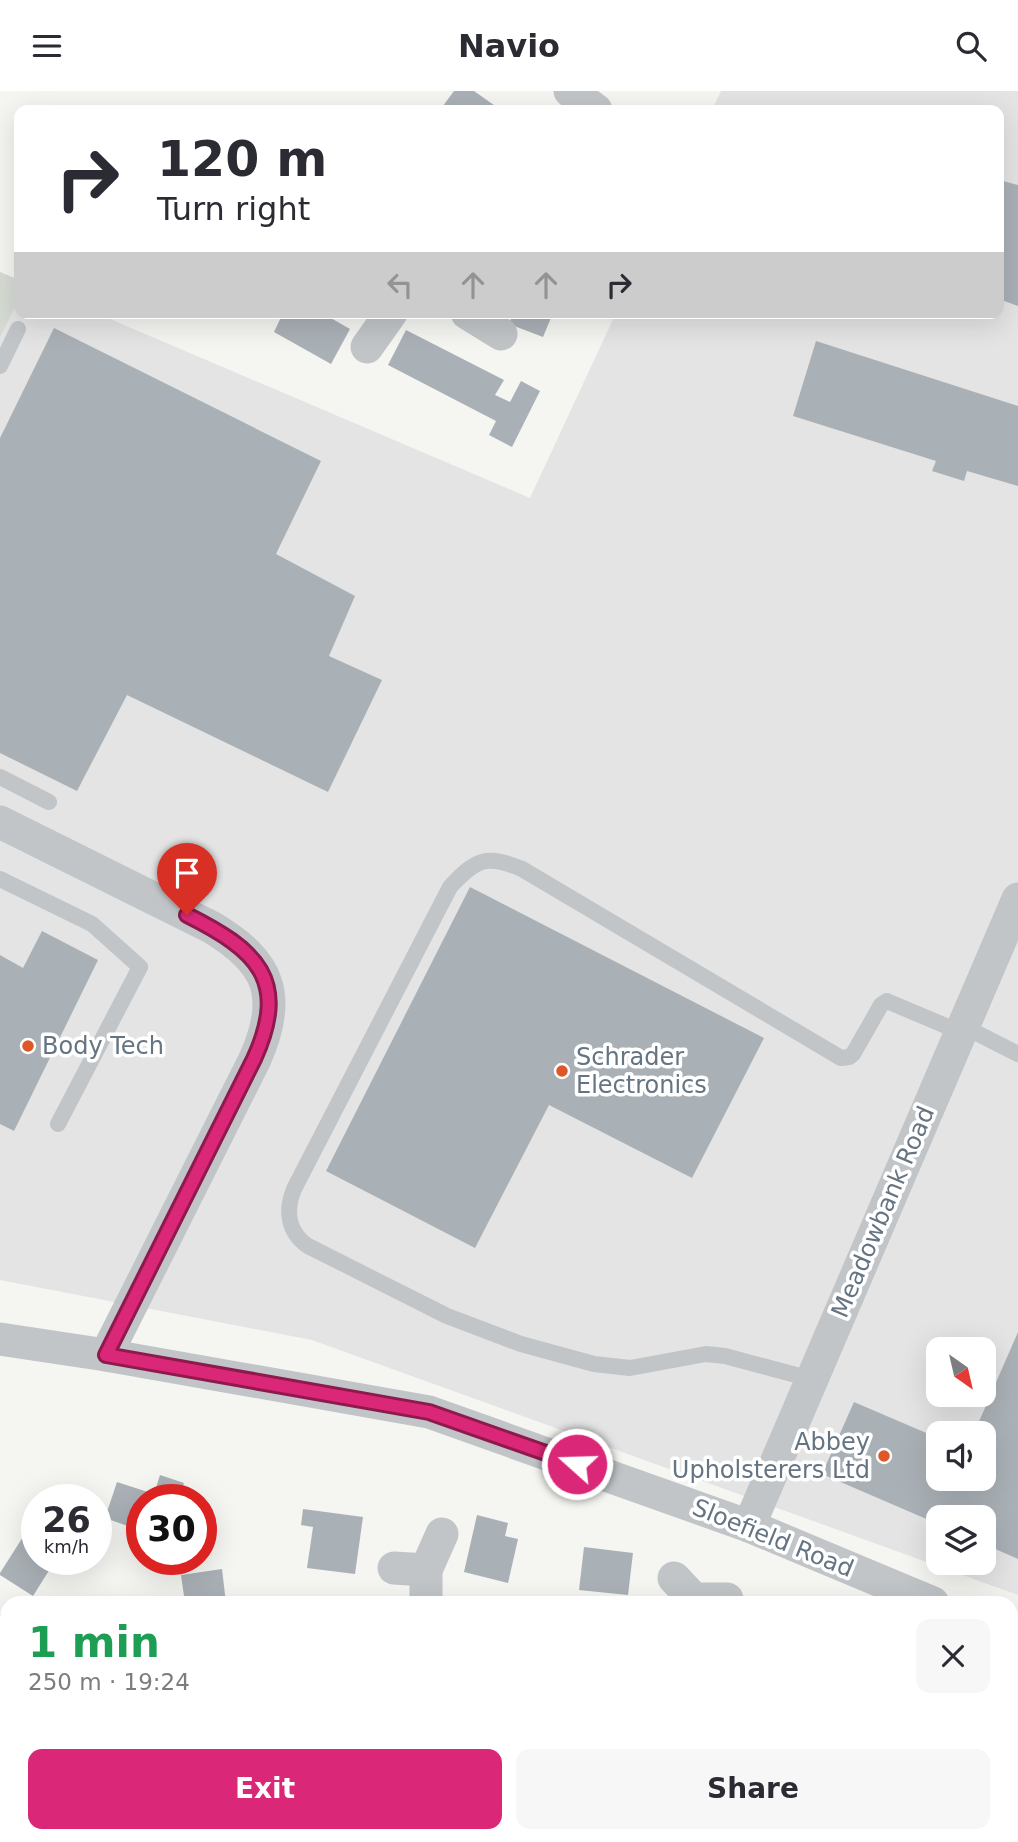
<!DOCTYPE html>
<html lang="en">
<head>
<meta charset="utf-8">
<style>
	:root { --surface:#fff; --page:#f7f7f7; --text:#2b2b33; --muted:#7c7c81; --accent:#db2777 }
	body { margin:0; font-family:"DejaVu Sans",sans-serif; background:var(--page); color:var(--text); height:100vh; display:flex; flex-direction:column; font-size:26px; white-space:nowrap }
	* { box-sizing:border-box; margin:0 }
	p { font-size:23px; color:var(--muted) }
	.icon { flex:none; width:38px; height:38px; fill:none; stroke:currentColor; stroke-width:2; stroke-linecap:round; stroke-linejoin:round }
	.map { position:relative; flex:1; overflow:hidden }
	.drawer { position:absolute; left:0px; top:1505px; width:1018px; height:247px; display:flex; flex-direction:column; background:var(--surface); border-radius:21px 21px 0 0; box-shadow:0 7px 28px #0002 }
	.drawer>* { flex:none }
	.hud { position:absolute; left:14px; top:14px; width:990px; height:214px; border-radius:14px; box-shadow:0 7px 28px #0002; background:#fff; color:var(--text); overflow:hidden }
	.needle { width:46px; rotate:146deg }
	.controls { position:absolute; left:926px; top:1246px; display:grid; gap:14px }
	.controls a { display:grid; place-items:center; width:70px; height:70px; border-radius:14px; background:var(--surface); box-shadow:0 7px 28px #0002; font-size:35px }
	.speed { position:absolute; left:21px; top:1393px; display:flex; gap:14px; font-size:35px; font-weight:700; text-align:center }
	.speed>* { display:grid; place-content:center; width:91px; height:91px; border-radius:50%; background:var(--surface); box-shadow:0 7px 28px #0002; line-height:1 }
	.speed small { font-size:18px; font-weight:400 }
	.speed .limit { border:10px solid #d22; background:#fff; color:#111 }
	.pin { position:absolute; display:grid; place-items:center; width:60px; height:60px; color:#fff; margin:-72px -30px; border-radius:50% 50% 50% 0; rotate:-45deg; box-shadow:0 0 7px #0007 }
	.pin .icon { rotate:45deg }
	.me { position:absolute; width:77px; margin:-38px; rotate:290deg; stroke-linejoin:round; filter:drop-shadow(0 0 5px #0008) }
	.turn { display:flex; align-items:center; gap:24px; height:147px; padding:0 28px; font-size:32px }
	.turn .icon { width:91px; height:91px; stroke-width:2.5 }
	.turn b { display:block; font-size:49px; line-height:60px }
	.lanes { display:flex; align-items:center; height:66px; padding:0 28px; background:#0003; justify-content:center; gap:35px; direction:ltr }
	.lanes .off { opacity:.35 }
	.round { display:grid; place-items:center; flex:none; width:74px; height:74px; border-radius:14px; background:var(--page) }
	.overview { display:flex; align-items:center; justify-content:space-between; height:119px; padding:0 28px }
	h1 { font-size:42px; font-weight:600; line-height:52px; color:#1e9e55 }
	.cta { display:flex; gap:14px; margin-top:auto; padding:14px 28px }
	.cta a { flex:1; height:80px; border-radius:14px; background:var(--accent); color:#fff; font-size:28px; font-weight:600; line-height:80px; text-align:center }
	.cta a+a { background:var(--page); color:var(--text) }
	header { display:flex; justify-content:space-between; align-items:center; height:91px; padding:0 28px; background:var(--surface); font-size:32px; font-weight:600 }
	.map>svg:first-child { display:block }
	.built { fill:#e3e4e3; fill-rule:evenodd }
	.green { fill:#d6dcd3 }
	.building { fill:#aab1b6 }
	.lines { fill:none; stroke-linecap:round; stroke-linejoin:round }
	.service { stroke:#c1c5c8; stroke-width:16 }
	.minor { stroke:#c1c5c8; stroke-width:33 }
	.route-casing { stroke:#8e194d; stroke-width:18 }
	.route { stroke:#db2777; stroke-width:12 }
	.poi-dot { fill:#df5728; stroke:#fff; stroke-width:2.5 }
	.labels { text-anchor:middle; stroke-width:7; stroke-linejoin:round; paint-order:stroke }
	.poi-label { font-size:24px; fill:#657482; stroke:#fff; text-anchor:start }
	.street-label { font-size:24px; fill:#657482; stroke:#fff }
</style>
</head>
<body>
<header><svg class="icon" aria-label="menu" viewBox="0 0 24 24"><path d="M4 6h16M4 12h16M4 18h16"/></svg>Navio<svg class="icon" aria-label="search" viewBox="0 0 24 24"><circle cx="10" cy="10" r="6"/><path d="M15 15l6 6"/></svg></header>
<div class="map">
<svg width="1018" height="1751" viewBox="0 0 1018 1751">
	<rect width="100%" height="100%" fill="#f5f5f2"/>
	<!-- built -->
	<path class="built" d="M 721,0 L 1018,0 L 1018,1504 L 312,1249 L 0,1189 L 0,181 L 19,189 L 19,222 L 96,222 L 530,407 L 616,222 L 999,222 L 999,19 L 712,19 ZM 938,1258 L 984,1258 L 984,1304 L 938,1304 ZM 938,1342 L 984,1342 L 984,1388 L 938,1388 ZM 938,1426 L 984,1426 L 984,1472 L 938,1472 Z"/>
	<!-- green -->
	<polygon class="green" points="0,181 19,189 19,208 0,246"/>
	<!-- building -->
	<g class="building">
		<polygon points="454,0 474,0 501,19 440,19"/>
		<polygon points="999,89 1018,94 1018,215 999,208"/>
		<polygon points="283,222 322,222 350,238 331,273 274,241"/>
		<polygon points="513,222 553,222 543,246 509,233"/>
		<polygon points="54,237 321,370 276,463 355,505 329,565 382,589 328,701 127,604 77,700 0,662 0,347"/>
		<polygon points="406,239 504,289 495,304 510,311 521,290 540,300 512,356 489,344 496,330 388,274"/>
		<polygon points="816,250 1018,315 1018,395 967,380 964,390 932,380 936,370 793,325"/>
		<polygon points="470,796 764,947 692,1087 549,1014 475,1157 326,1080"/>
		<polygon points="42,840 98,869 14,1040 0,1033 0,864 23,877"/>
		<polygon points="1018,1241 1018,1468 984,1453 984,1426 938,1426 938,1433 822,1383 854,1311 938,1347 938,1388 984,1388 984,1342 974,1342"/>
		<polygon points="160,1384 184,1392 178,1409 142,1409 142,1440 105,1427 117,1391 154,1403"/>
		<polygon points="303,1418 363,1426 355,1483 307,1477 313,1436 301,1434"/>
		<polygon points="37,1424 37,1468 67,1468 61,1478 53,1473 33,1505 0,1484 0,1482"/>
		<polygon points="477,1424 508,1432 505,1445 518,1448 508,1492 464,1481"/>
		<polygon points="584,1456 633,1462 628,1504 579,1499"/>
		<polygon points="222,1478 226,1512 185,1512 181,1484"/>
		<polygon points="585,1505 617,1511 617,1512 584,1512"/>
		<polygon points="7,1521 7,1621 5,1622 0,1600 0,1523"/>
		<polygon points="1012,1609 1018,1612 1018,1678 1012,1675"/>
		<polygon points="87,1745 144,1745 147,1751 90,1751"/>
		<polygon points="243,1745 303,1745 306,1749 303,1751 247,1751"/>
		<polygon points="932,1745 986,1745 983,1751 929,1751"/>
	</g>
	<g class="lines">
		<!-- service -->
		<g class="service">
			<polyline points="0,275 18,238"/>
			<polyline points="0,686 49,711"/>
			<polyline points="0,788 92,833 140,876 58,1033"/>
			<polyline points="963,935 1018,963"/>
			<path d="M 811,1288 L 725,1265 L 706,1263 L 630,1277 L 594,1273 L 521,1253 L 447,1225 L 308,1155 C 288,1141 285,1120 294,1098 L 450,796 C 476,768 486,763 522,778 L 841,967 L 849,966 L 853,963 L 881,914 L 887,910 L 960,941"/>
		</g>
		<!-- minor -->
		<g class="minor">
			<polyline points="570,0 596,19"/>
			<polyline points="467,222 501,243"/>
			<polyline points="367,256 391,222"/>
			<path d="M 0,731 L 211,836 C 270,871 283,905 255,968 L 106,1264"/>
			<polyline points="0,1248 106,1264 429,1321 749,1435 933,1512"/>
			<polyline points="749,1435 1018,808"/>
			<polyline points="394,1477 426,1479 442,1443"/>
			<polyline points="674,1487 694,1508 727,1508"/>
			<polyline points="426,1512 426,1479"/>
			<polyline points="1012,1543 1018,1546"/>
			<polyline points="195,1745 200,1751"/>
			<polyline points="781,1745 791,1751"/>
			<polyline points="868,1751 871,1745"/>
		</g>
	</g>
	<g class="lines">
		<!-- route casing -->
		<g class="route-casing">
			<path id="route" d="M 187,824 C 257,859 290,889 254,968 L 106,1264 L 429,1321 L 577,1373"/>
		</g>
		<!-- route -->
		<use href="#route" class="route"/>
	</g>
	<!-- markers -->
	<g class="poi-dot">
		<circle cx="28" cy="955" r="7"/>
		<circle cx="562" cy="980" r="7"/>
		<circle cx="884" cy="1365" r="7"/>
	</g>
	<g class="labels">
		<!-- poi labels -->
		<g class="poi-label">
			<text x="42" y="963">Body Tech</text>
			<text x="576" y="974">Schrader<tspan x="576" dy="28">Electronics</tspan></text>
			<text x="870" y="1359" text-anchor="end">Abbey<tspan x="870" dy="28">Upholsterers Ltd</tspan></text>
		</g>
		<!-- street labels -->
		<g class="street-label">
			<text transform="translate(883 1121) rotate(-67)" y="8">Meadowbank Road</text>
			<text transform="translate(773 1447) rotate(22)" y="8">Sloefield Road</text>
		</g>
	</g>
</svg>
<div class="controls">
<a><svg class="needle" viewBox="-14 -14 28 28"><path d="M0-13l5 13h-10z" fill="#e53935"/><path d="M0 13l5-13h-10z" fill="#7c7c81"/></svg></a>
<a><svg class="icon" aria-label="sound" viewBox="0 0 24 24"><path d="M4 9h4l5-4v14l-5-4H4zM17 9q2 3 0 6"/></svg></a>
<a><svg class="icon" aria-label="layers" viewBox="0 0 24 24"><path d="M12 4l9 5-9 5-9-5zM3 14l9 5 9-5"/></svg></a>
</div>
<div class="speed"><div>26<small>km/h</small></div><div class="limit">30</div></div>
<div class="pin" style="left:187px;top:824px;background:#d93025"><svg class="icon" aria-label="arrive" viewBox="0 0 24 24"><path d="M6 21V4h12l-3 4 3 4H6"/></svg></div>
<svg class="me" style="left:577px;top:1373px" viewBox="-20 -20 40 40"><circle r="17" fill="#db2777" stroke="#fff" stroke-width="3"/><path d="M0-11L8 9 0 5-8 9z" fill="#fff"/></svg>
<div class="hud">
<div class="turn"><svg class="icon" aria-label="right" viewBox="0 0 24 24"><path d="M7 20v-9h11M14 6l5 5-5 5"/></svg><div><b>120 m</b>Turn right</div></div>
<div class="lanes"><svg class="icon off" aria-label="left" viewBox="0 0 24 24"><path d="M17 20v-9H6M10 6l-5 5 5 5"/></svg><svg class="icon off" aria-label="ahead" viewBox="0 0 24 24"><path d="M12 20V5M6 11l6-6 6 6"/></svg><svg class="icon off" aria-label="ahead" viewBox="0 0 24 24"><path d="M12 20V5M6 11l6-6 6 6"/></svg><svg class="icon" aria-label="right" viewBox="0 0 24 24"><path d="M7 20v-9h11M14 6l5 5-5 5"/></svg></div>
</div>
<section class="drawer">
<div class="overview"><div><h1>1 min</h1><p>250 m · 19:24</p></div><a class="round"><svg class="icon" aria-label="close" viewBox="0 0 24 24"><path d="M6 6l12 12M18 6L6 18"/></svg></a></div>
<div class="cta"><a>Exit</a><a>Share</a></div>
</section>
</div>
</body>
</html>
